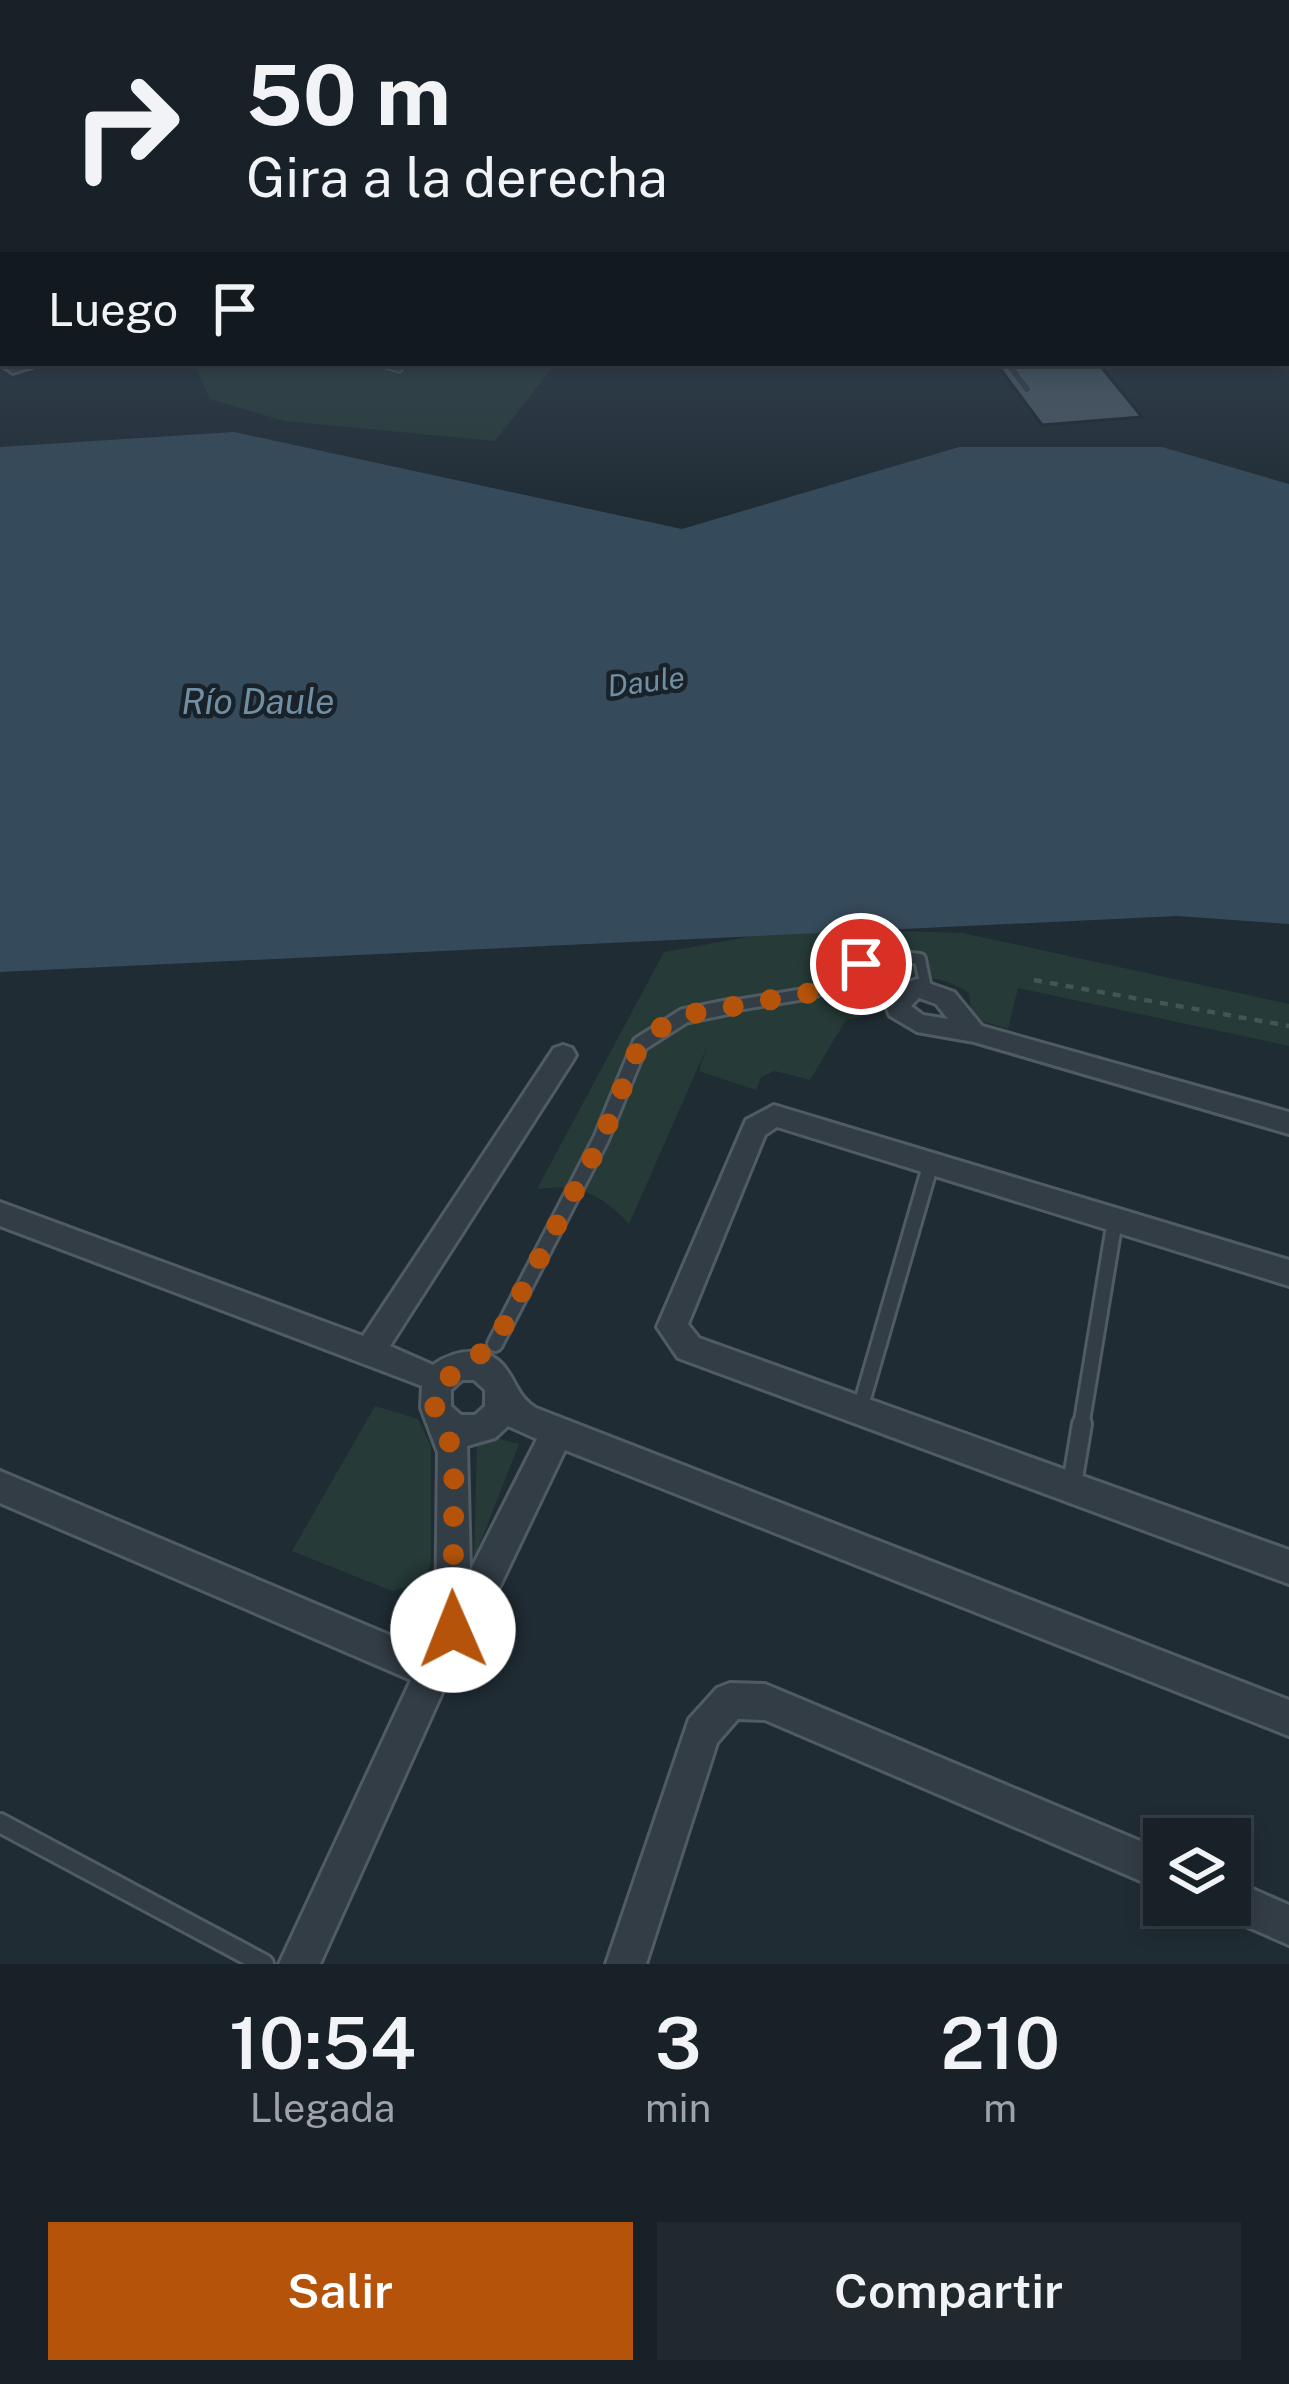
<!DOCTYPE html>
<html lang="es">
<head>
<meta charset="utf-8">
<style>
	:root { --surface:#182127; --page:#21292f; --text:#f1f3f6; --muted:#9fa3a7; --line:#363e44; --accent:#b45309 }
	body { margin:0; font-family:"Public Sans",sans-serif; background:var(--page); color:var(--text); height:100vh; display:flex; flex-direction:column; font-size:45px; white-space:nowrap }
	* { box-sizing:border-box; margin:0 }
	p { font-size:39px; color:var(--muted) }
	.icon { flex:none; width:66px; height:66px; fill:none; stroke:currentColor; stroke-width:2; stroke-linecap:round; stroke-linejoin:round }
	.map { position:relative; height:1964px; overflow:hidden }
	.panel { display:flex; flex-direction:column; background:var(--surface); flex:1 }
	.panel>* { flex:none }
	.hud { position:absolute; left:0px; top:0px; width:1290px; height:366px; box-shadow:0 6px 18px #0003,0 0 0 3px var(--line); background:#182127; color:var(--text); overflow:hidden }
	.fabs { position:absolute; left:1143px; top:1818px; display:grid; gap:24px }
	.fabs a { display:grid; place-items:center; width:108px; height:108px; border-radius:0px; background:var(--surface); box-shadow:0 6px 18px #0003,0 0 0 3px var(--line); font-size:60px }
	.pin { position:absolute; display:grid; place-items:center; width:102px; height:102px; color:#fff; margin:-51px; border:6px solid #fff; border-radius:50%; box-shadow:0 3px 12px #0007 }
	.me { position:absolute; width:132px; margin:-66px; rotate:359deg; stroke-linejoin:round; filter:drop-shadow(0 0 9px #0008) }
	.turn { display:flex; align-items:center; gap:42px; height:252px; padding:0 48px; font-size:54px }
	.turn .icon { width:156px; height:156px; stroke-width:2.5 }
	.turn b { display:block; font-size:84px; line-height:102px }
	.then { display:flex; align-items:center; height:114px; padding:0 48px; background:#0003; gap:24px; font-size:45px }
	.eta { display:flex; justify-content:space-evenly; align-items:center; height:204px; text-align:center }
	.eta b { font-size:72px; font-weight:600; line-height:84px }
	.button { display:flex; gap:24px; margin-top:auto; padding:24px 48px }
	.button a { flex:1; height:138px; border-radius:0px; background:var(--accent); color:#fff; font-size:48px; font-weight:600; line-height:138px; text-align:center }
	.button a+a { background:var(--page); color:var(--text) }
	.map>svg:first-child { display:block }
	.green { fill:#263a37 }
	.water { fill:#354a5a }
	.building { fill:#4b5863; stroke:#1b242b; stroke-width:3 }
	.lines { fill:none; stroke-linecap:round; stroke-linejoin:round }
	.lane-far3-casing { stroke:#515b63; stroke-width:9 }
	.lane-far2-casing { stroke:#515b63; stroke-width:16 }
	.lane-far1-casing { stroke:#515b63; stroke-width:20 }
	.lane-casing { stroke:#515b63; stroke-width:24 }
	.street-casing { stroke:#515b63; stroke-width:6 }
	.path { stroke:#435655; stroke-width:4.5; stroke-dasharray:8 8; stroke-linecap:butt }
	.lane-far3 { stroke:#333d45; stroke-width:6 }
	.lane-far2 { stroke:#333d45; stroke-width:10 }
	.lane-far1 { stroke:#333d45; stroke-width:14 }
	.lane { stroke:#333d45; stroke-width:18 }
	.street { fill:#333d45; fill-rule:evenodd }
	.route { stroke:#b45309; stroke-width:21; stroke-dasharray:0 37.8 }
	.labels { text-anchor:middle; stroke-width:9; stroke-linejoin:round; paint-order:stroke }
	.far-water-label { font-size:30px; font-style:italic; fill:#708ea4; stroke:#192229 }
	.water-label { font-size:36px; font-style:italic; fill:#708ea4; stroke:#192229 }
</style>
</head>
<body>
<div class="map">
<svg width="1289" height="1964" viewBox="0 0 1289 1964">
	<rect width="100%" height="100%" fill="#202c34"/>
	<!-- green -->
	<g class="green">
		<polygon points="194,363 556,363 495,441 284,421 210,399"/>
		<path d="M 797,928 L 963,933 L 1289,1004 L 1289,1046 L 1018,988 L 1008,1029 L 972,1018 L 969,993 C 936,972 918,976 883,989 L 880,1013 L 846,1020 L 810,1080 L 775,1071 L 761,1077 L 756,1090 L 699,1071 L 707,1047 L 629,1224 C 602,1194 577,1183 537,1189 L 664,952 Z"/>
		<polygon points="375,1406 418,1419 431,1446 431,1564 423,1582 392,1591 292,1551"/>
		<polygon points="496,1438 519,1444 474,1559 477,1445"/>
	</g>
	<!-- water -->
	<polygon class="water" points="234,432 682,529 959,447 1162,447 1289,484 1289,924 1177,916 0,972 0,447"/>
	<!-- building -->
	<polygon class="building" points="996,363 1098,363 1142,417 1042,425"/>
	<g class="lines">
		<!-- lane-far3 casing -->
		<g class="lane-far3-casing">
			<g id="lane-far3">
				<polyline points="379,363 399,369"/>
				<polyline points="1007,363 1027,389"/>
			</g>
		</g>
		<!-- lane-far2 casing -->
		<g class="lane-far2-casing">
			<polyline id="lane-far2" points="712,1009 811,993 886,955 920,959 926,989"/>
		</g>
		<!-- lane-far1 casing -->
		<g class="lane-far1-casing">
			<g id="lane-far1">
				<polyline points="495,1344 601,1139 640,1044 684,1016 733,1006"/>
				<polyline points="860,1409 931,1163"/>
				<polyline points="1081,1427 1115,1220"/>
			</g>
		</g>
		<!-- lane casing -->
		<g class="lane-casing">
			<g id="lane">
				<polyline points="1072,1484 1082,1424"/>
				<polyline points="0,1823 264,1964"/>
			</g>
		</g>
		<!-- street casing -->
		<g class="street-casing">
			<g id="street">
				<rect x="0" y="238" width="3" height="7"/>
				<polygon points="3,360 45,363 13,373 3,366"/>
				<path d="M 917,979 L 954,992 L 982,1026 L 1289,1112 L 1289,1134 L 974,1042 L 917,1032 L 890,1016 C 879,995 898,985 917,979 ZM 919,998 L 936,1004 L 948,1019 L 923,1015 L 911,1006 Z"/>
				<path d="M 563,1045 L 572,1048 L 576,1055 L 572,1062 L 390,1346 L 433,1365 C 455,1349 488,1344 506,1369 C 517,1384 519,1398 536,1408 L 1289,1700 L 1289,1736 L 565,1450 L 500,1586 L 465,1642 L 320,1964 L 279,1964 L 411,1680 L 0,1503 L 0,1471 L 425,1650 L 436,1628 L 438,1453 L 421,1408 L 422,1386 L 0,1226 L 0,1202 L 363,1336 L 554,1048 ZM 462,1380 L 474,1380 L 485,1390 L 485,1406 L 475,1415 L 461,1415 L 451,1406 L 451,1390 ZM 508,1426 L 537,1439 L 470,1571 L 467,1446 L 495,1438 Z"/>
				<polygon points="774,1105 1289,1260 1289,1286 777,1127 765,1135 688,1324 699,1338 1289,1550 1289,1584 678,1358 657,1327 746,1120"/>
				<polygon points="730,1683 765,1684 1164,1851 1164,1891 765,1720 738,1719 717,1743 646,1964 606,1964 689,1719 717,1688"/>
				<polygon points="1230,1879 1289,1905 1289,1945 1216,1913 1213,1905 1230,1905"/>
			</g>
		</g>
		<!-- path -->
		<polyline class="path" points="1034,980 1289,1026"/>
		<!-- lane-far3 -->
		<use href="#lane-far3" class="lane-far3"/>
		<!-- lane-far2 -->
		<use href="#lane-far2" class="lane-far2"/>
		<!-- lane-far1 -->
		<use href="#lane-far1" class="lane-far1"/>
		<!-- lane -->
		<use href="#lane" class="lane"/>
		<!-- street -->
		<use href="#street" class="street"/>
	</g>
	<!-- sky -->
	<linearGradient id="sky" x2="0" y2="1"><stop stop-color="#12181d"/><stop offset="0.46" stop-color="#3c4b5c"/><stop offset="1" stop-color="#3c4b5c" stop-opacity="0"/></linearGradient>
	<rect width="1289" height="513" fill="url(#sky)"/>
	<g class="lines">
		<!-- route -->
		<polyline class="route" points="453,1630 454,1453 434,1405 437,1386 495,1343 602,1139 640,1044 652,1032 690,1014 815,992 861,964"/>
	</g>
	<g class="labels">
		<!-- far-water labels -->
		<g class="far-water-label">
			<text transform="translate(646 682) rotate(-7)" y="10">Daule</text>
		</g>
		<!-- water labels -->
		<g class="water-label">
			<text x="258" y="714">Río Daule</text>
		</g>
	</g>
</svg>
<div class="fabs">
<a><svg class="icon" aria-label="layers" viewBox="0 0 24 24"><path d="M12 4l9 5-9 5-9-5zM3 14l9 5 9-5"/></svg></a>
</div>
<div class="pin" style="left:861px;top:964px;background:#d93025"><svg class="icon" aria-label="arrive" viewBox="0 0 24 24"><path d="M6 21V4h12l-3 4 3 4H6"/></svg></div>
<svg class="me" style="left:453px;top:1630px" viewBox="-20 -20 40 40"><circle r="19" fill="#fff"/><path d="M0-13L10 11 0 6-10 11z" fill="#b45309"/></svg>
<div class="hud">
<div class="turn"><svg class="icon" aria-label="right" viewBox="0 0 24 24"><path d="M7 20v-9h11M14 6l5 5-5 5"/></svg><div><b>50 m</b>Gira a la derecha</div></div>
<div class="then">Luego<svg class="icon" aria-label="arrive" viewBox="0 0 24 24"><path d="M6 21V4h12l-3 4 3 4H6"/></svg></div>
</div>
</div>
<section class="panel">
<div class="eta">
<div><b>10:54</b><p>Llegada</p></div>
<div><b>3</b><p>min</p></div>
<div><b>210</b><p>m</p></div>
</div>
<div class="button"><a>Salir</a><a>Compartir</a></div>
</section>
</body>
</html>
